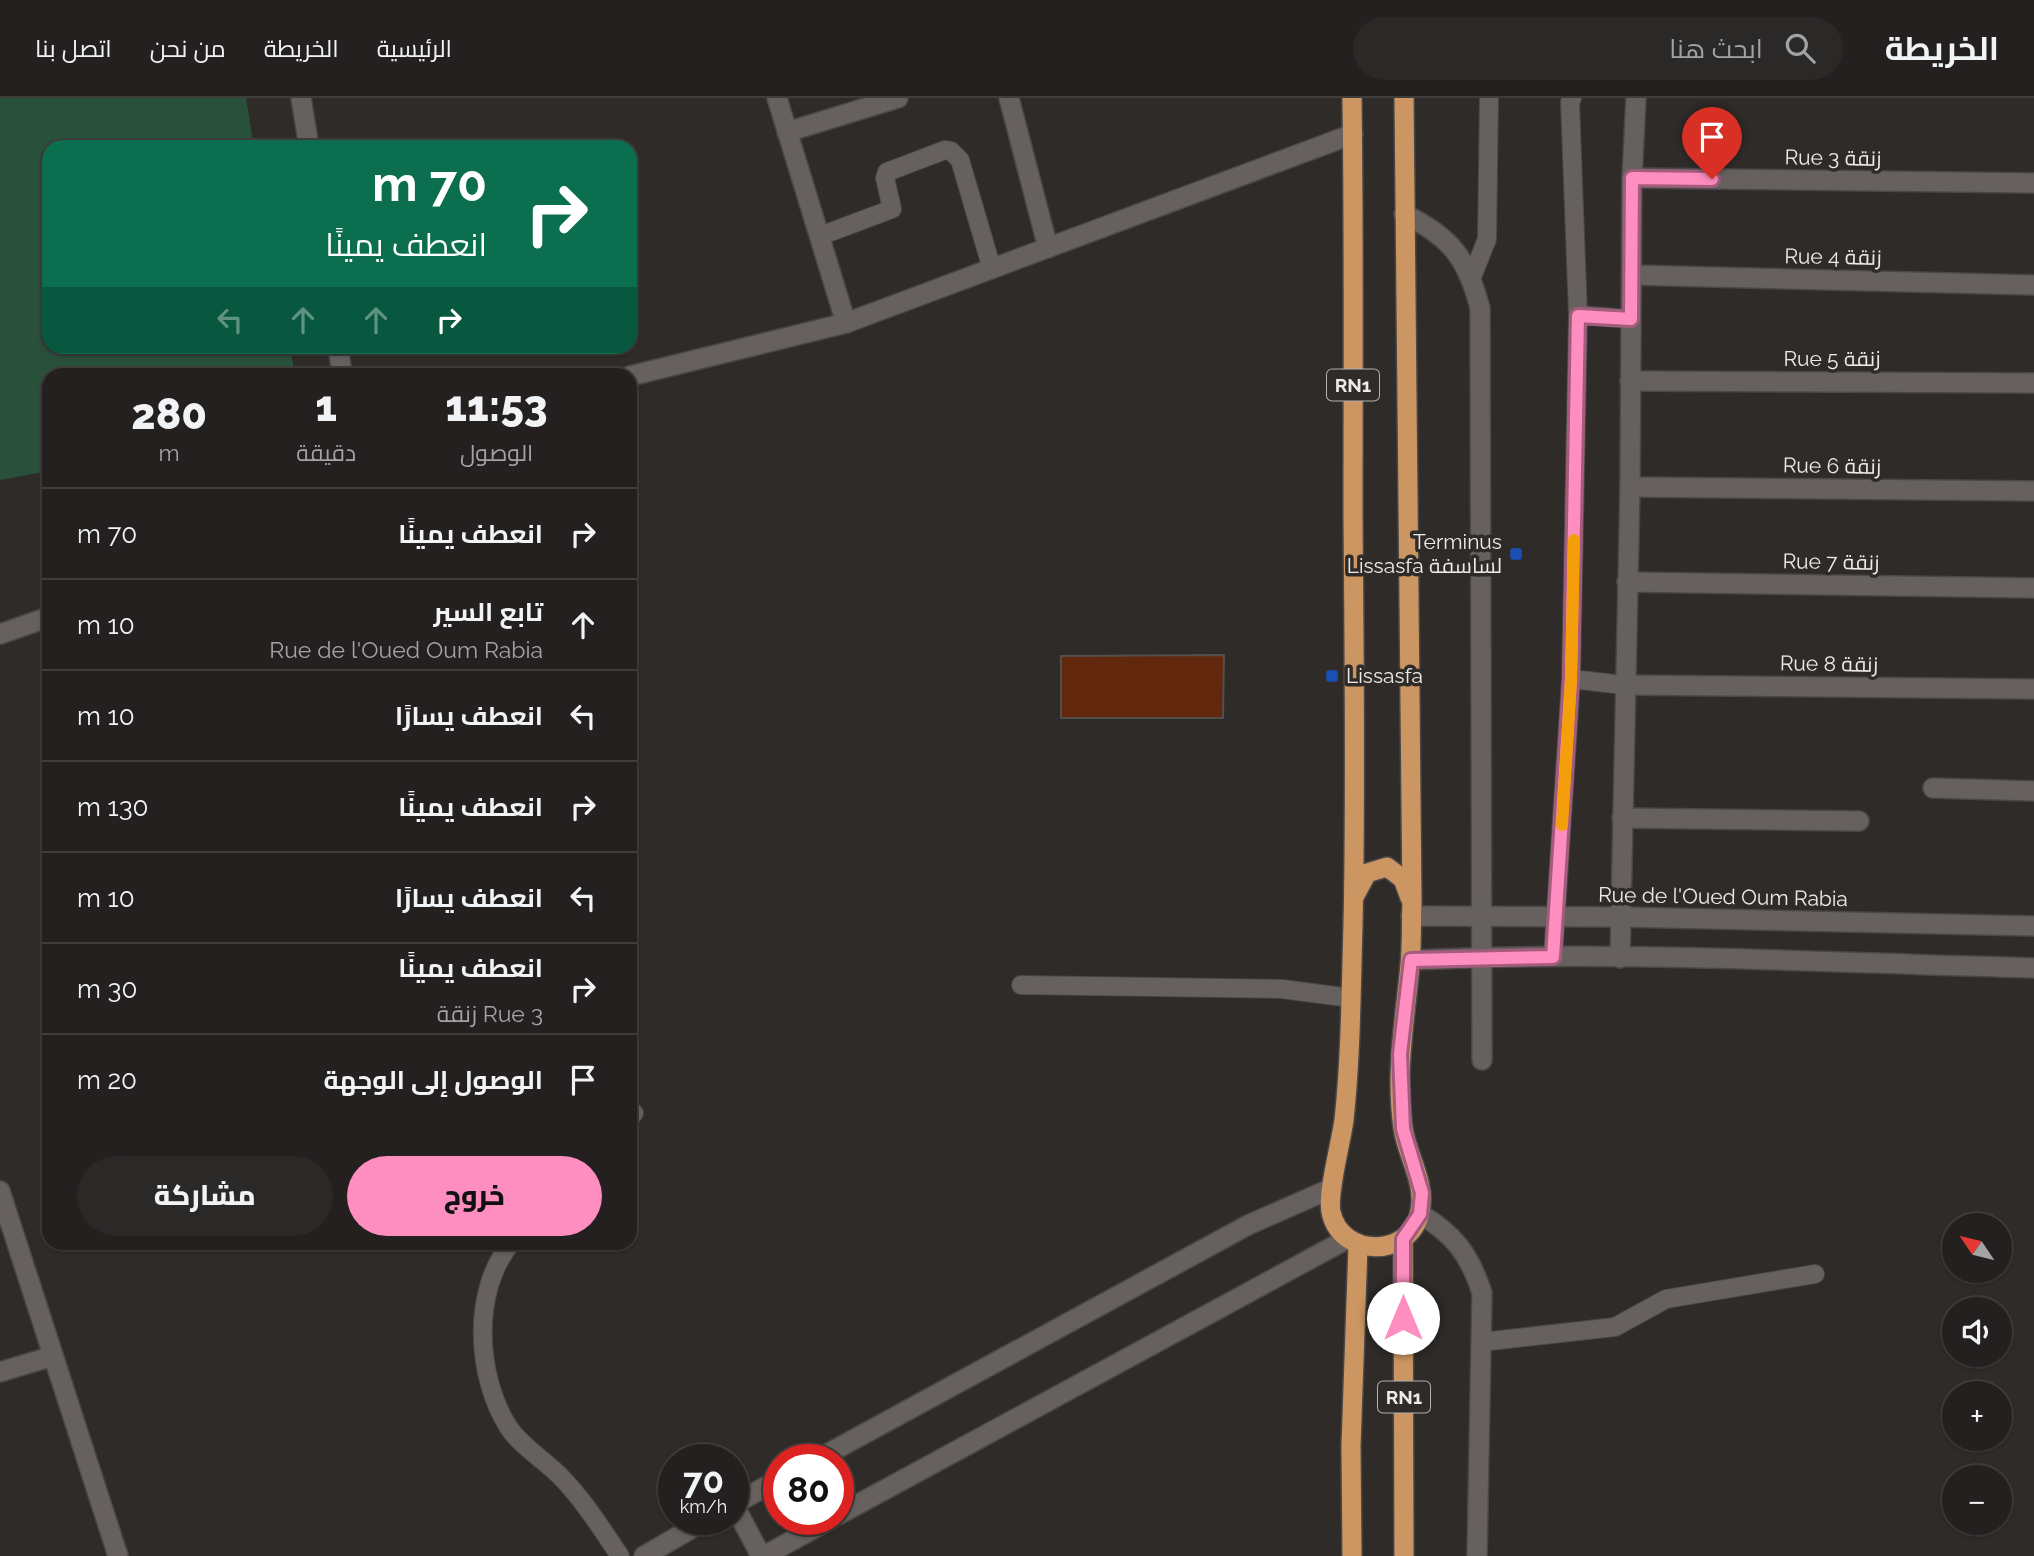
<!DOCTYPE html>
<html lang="ar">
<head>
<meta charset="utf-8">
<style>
	:root { --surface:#23201f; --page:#2b2828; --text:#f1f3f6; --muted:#a3a3a4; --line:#403e3d; --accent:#fd8ebf }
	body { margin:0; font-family:Raleway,Cairo,sans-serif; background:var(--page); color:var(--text); direction:rtl; height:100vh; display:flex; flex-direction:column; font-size:26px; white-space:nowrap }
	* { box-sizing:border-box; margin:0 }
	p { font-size:23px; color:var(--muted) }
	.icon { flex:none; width:38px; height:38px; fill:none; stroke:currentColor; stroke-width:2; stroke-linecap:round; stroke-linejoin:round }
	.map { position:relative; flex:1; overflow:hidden; direction:ltr }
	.drawer { position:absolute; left:42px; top:270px; width:595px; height:882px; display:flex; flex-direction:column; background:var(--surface); border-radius:21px; box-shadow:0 2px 5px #0004,0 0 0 2px var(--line); direction:rtl }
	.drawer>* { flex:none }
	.banner { position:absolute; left:42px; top:42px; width:595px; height:214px; border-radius:21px; box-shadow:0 2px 5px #0004,0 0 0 2px var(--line); direction:rtl; background:#0b6e4f; color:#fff; overflow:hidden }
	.needle { width:46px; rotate:305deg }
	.controls { position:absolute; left:1942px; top:1115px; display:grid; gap:14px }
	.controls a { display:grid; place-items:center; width:70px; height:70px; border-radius:50%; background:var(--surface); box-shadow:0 2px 5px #0004,0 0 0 2px var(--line); font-size:35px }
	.speed { position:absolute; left:658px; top:1346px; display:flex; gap:14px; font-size:35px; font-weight:700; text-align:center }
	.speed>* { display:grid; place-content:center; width:91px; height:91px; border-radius:50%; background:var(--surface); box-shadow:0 2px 5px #0004,0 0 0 2px var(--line); line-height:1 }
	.speed small { font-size:18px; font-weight:400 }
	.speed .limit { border:10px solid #d22; background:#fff; color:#111 }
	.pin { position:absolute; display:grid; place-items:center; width:60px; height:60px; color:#fff; margin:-72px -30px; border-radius:50% 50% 50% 0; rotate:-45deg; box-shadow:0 0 7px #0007 }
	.pin .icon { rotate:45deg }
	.me { position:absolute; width:77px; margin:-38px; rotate:0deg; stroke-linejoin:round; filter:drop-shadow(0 0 5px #0008) }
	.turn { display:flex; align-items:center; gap:24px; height:147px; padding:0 35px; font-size:32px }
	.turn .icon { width:91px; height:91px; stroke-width:2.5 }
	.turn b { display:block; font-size:49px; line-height:60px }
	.lanes { display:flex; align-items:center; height:66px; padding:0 35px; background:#0003; justify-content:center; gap:35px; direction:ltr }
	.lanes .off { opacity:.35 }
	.eta { display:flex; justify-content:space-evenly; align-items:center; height:119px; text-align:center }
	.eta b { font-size:42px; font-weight:800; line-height:49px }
	.cta { display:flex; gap:14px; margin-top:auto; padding:14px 35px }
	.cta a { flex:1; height:80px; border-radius:42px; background:var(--accent); color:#111; font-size:28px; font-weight:800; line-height:80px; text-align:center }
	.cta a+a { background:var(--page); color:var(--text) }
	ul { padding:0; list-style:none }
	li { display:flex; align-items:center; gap:21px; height:91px; padding:0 35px; border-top:2px solid var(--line) }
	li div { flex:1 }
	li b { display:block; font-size:26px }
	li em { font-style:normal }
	header { display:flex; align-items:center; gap:42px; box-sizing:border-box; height:98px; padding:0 35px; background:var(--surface); border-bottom:2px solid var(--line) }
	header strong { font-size:33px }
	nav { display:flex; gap:38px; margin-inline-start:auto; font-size:24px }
	.search { width:490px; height:63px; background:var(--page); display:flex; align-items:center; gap:18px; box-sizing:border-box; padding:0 24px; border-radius:38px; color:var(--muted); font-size:26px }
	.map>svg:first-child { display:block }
	.green { fill:#29503b }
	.building { fill:#62280e; stroke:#534f4d; stroke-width:2 }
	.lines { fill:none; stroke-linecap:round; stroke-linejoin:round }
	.service-casing { stroke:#4a4746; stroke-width:20 }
	.minor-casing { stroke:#4a4746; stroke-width:22 }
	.tertiary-casing { stroke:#4a4746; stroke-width:22 }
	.trunk-casing { stroke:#4a4746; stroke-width:22 }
	.service { stroke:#66615f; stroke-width:18 }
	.minor { stroke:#66615f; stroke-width:19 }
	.tertiary { stroke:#66615f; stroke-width:19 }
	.trunk { stroke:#cc9662; stroke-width:19 }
	.route-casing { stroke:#a45c7c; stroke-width:18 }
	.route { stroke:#fd8ebf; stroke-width:12 }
	.slow { stroke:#f59e0b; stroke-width:12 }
	.transit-dot { fill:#1a4fb4; stroke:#2f2b29; stroke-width:2.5 }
	.labels { text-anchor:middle; stroke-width:7; stroke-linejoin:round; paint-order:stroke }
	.shield { fill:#2f2b29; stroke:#b4b1af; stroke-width:2 }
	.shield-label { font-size:19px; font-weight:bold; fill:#edebe9 }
	.street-label { font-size:21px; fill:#edebe9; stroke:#2f2b29 }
	.poi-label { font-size:21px; fill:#edebe9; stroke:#2f2b29; text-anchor:end }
</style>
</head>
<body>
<header>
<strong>الخريطة</strong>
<div class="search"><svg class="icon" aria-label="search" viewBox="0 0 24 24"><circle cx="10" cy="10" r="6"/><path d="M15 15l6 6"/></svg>ابحث هنا</div>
<nav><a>الرئيسية</a><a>الخريطة</a><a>من نحن</a><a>اتصل بنا</a></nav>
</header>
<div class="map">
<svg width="2034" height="1458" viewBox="0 0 2034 1458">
	<rect width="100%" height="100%" fill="#2f2b29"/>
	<!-- green -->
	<polygon class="green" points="0,0 246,0 254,49 49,49 49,248 290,249 295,276 49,276 49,373 0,382"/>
	<!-- building -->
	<polygon class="building" points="1224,557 1223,620 1061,620 1061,558"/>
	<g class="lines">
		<!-- service casing -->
		<g class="service-casing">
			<g id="service">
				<polyline points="1572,0 1570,4 1578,217 1571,581 1624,587"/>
				<polyline points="820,138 892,111 885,80 887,74 945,52 951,53 960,62 992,171"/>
				<polyline points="1472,179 1487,141 1489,0"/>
				<polyline points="1578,217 1631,221"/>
				<polyline points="1553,859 1571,581"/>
				<polyline points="1021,887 1282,891 1351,900"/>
				<polyline points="630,1020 634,1015"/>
				<path d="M 512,1144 C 471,1192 476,1279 509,1330 C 521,1348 544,1362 559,1377 C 583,1401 601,1430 620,1458"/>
				<polyline points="1481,1244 1615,1229 1666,1201 1815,1176"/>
			</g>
		</g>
		<!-- minor casing -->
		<g class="minor-casing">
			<g id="minor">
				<polyline points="301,0 309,49"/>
				<polyline points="777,0 846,225"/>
				<polyline points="1009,0 1048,150"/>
				<polyline points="787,34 898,0"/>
				<polyline points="1632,80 2034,85"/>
				<path d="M 1404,116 C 1451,139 1467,160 1480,210 L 1482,962"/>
				<polyline points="1632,177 2034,187"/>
				<polyline points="338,248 342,276"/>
				<polyline points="630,278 846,225 1353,36"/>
				<polyline points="1630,283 2034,285"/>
				<polyline points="1630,389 2034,393"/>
				<polyline points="1627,484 2034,490"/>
				<polyline points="0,536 49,519"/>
				<polyline points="1624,587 2034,591"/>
				<polyline points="1933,690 2034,693"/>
				<polyline points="1622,720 1859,723"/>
				<polyline points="1411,818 1621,819 2034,828"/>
				<polyline points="1620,860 1630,389 1632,80 1636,0"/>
				<path d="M 1411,862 C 1618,852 1827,865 2034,870"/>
				<polyline points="0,1093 118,1458"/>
				<path d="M 1420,1116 C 1454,1136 1470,1157 1482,1195 L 1477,1458"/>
				<polyline points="0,1274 53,1258"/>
			</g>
		</g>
		<!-- tertiary casing -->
		<g class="tertiary-casing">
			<g id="tertiary">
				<polyline points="816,1362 1248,1127 1332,1090"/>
				<polyline points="733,1407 779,1381"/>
				<polyline points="734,1407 761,1458"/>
				<polyline points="838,1417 1347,1141"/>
				<polyline points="644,1458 708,1421"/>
				<polyline points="764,1458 831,1421"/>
			</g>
		</g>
		<!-- trunk casing -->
		<g class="trunk-casing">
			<g id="trunk">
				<path d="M 1352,0 C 1354,138 1353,276 1353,414 C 1354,551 1356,689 1353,827 C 1351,892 1351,957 1344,1022 C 1341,1045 1327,1095 1331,1114 C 1341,1161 1412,1160 1420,1113 C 1426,1084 1407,1058 1403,1030 C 1395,975 1405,921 1410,867 C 1412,846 1411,825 1412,804 L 1404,0"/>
				<polyline points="1354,799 1367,775 1387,769 1403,781 1410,800"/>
				<polyline points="1403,1141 1404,1458"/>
				<polyline points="1352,1458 1351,1348 1358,1147"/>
			</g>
		</g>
		<!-- service -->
		<use href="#service" class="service"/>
		<!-- minor -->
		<use href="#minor" class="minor"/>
		<!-- tertiary -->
		<use href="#tertiary" class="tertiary"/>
		<!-- trunk -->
		<use href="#trunk" class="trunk"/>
	</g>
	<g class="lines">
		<!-- route casing -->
		<g class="route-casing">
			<polyline id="route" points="1403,1220 1403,1141 1420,1116 1422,1095 1403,1031 1400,956 1411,862 1553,859 1571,581 1578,218 1631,221 1632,80 1712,81"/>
		</g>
		<!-- route -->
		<use href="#route" class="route"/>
		<!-- slow -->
		<polyline class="slow" points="1562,727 1571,581 1574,442"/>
	</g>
	<!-- markers -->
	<g class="transit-dot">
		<rect x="1509" y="449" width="14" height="14" rx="3.5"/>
		<rect x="1325" y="571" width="14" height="14" rx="3.5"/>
	</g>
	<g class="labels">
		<!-- shield labels -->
		<g class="shield">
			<rect x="1327" y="271.5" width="52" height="31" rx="5"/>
			<rect x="1378" y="1283.5" width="52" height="31" rx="5"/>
		</g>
		<g class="shield-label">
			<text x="1353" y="294">RN1</text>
			<text x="1404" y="1306">RN1</text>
		</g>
		<!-- street labels -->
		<g class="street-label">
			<text transform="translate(1833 60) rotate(1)" y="7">Rue 3 زنقة</text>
			<text transform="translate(1833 159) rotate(1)" y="7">Rue 4 زنقة</text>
			<text x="1832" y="268">Rue 5 زنقة</text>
			<text transform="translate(1832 368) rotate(1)" y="7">Rue 6 زنقة</text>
			<text transform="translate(1831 464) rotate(1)" y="7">Rue 7 زنقة</text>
			<text transform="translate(1829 566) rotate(1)" y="7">Rue 8 زنقة</text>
			<text transform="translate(1723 799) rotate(1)" y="7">Rue de l'Oued Oum Rabia</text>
		</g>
		<!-- poi labels -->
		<g class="poi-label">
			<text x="1502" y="451">Terminus<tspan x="1502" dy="24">Lissasfa لساسفة</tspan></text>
			<text x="1346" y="585" text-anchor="start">Lissasfa</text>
		</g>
	</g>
</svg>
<div class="controls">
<a><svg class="needle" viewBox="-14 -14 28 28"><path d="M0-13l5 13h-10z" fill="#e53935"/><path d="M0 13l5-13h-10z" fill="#a3a3a4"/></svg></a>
<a><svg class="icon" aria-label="sound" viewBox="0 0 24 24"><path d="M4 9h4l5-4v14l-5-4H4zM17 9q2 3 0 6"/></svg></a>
<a>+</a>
<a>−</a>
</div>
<div class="speed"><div>70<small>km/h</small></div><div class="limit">80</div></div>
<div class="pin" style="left:1712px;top:81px;background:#d93025"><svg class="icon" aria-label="arrive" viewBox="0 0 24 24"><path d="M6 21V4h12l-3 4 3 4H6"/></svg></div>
<svg class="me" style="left:1403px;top:1220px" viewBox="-20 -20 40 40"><circle r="19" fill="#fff"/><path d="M0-13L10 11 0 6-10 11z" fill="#fd8ebf"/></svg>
<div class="banner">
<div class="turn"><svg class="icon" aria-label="right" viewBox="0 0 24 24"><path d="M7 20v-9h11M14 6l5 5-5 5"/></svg><div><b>70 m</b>انعطف يمينًا</div></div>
<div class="lanes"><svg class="icon off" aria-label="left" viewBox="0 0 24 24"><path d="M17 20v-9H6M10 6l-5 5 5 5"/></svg><svg class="icon off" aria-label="ahead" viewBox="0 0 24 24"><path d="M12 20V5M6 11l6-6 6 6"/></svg><svg class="icon off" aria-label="ahead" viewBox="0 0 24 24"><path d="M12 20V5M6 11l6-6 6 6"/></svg><svg class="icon" aria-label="right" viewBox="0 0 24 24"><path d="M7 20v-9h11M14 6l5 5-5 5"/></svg></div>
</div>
<section class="drawer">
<div class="eta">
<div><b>11:53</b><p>الوصول</p></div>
<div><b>1</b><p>دقيقة</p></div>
<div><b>280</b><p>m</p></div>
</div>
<ul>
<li><svg class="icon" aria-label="right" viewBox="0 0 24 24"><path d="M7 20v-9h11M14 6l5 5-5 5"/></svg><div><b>انعطف يمينًا</b></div><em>70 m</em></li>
<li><svg class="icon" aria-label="ahead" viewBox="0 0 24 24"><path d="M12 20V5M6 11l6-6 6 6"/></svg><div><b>تابع السير</b><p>Rue de l'Oued Oum Rabia</p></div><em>10 m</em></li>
<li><svg class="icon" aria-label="left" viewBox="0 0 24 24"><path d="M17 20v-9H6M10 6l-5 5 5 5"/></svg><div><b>انعطف يسارًا</b></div><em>10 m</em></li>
<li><svg class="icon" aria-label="right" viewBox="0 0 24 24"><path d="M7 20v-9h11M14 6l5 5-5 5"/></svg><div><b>انعطف يمينًا</b></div><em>130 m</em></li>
<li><svg class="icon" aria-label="left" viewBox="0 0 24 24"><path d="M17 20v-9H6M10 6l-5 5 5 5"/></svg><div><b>انعطف يسارًا</b></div><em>10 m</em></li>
<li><svg class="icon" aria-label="right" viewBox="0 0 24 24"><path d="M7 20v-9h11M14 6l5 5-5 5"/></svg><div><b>انعطف يمينًا</b><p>Rue 3 زنقة</p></div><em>30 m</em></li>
<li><svg class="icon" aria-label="arrive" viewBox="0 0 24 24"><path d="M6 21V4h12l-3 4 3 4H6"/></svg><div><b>الوصول إلى الوجهة</b></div><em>20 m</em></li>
</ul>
<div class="cta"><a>خروج</a><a>مشاركة</a></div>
</section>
</div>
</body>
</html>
